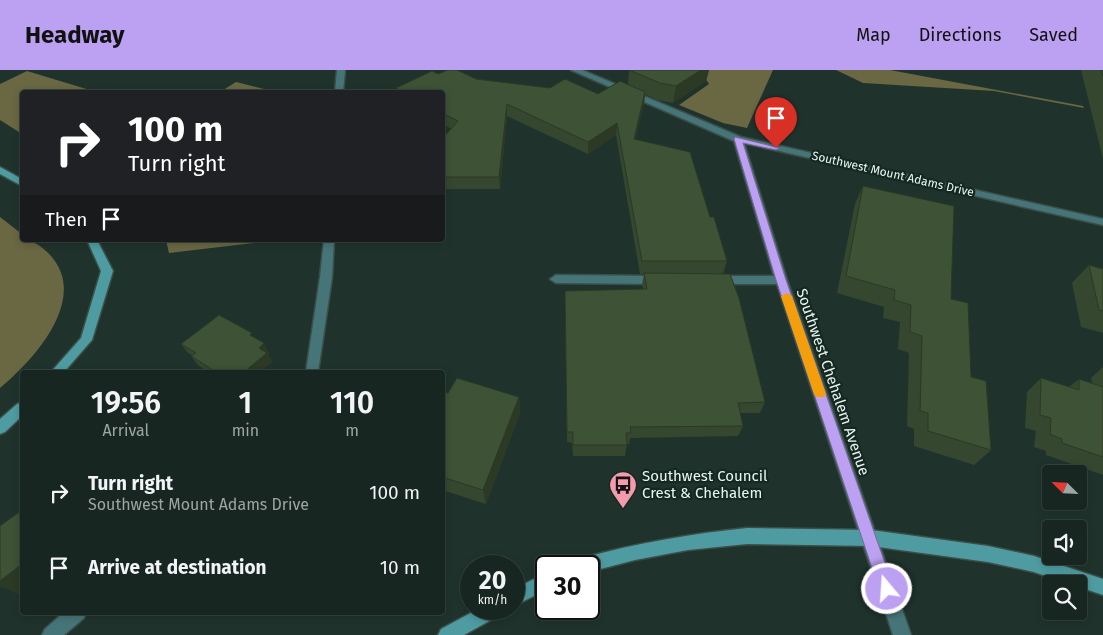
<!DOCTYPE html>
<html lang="en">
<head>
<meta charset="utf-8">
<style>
	:root { --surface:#172621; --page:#202e2a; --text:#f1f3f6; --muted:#9ea5a5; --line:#36433f; --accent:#bca0f2 }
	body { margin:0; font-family:"Fira Sans",sans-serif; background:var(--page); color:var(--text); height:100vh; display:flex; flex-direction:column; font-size:19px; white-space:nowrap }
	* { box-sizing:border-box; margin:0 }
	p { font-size:16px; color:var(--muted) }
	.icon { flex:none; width:28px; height:28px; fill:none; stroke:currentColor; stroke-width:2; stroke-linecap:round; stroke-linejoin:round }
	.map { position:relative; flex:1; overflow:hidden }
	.details { position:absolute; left:20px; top:300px; width:425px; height:245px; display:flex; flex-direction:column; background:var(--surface); border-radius:5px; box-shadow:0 2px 8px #0003,0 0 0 1px var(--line) }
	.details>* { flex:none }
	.guide { position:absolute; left:20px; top:20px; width:425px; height:152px; border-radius:5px; box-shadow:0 2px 8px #0003,0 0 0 1px var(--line); background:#202124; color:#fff; overflow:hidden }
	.needle { width:32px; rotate:294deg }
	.controls { position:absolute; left:1042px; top:395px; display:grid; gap:10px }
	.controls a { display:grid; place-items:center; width:45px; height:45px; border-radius:5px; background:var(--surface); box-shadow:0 2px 8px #0003,0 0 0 1px var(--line); font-size:25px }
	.speed { position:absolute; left:460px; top:485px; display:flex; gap:10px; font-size:25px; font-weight:700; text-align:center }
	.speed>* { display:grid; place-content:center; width:65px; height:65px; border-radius:50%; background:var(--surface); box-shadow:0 2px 8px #0003,0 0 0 1px var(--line); line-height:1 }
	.speed small { font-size:12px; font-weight:400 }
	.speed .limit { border:2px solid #111; border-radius:8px; background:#fff; color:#111 }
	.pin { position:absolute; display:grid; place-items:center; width:42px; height:42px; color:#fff; margin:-51px -21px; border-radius:50% 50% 50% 0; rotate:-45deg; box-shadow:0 0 5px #0007 }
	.pin .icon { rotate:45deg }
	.me { position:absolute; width:55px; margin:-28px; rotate:342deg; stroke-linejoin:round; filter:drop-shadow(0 0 4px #0008) }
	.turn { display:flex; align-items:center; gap:18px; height:105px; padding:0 25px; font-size:22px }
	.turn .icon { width:65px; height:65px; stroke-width:2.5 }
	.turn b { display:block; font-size:35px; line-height:42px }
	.then { display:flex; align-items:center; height:48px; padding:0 25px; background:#0003; gap:10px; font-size:19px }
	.eta { display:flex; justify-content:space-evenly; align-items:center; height:85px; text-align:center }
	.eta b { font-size:30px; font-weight:600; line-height:35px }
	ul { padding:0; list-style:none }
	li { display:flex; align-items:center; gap:15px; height:75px; padding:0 25px }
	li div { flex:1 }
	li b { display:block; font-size:19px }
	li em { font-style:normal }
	header { display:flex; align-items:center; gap:30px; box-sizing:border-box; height:70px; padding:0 25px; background:var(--accent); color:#111 }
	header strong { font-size:24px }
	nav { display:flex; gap:28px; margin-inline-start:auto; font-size:18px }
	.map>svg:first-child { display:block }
	.forest { fill:#6a6743 }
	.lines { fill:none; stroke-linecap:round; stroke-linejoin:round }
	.street-casing { stroke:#3b4e47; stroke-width:3 }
	.secondary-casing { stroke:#3b4e47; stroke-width:3 }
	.street { fill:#467579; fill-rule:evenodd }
	.secondary { fill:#4e9ca2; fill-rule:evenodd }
	.wall { fill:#35472e }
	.shaded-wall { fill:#2b3925 }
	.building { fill:#3e5235; stroke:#2b3925 }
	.route { fill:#bca0f2; stroke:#7a689d }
	.slow { fill:#f59e0b }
	.labels { text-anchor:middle; stroke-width:4.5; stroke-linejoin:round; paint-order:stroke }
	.far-street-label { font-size:12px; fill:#e9f5f0; stroke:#152922 }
	.street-label { font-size:15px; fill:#e9f5f0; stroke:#152922 }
	.poi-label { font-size:15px; fill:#e9f5f0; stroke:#152922; text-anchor:start }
</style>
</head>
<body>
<header>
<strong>Headway</strong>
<nav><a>Map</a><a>Directions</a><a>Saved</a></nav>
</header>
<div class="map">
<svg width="1103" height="565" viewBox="0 0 1103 565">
	<rect width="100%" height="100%" fill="#1f332c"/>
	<!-- forest -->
	<g class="forest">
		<polygon points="700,0 773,0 747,58 723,53 679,35 709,14"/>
		<polygon points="836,0 890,0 1083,36 1084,38 994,21 863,13"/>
		<polygon points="27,1 93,21 22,22 22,60 19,62 0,50 0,14"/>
		<polygon points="236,12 276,22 220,22"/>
		<path d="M 0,147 L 22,164 L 22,170 C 34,170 44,178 51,186 C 89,229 34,290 0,318 Z"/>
		<polygon points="166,170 280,170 169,183"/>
	</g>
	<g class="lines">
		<!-- street casing -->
		<g class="street-casing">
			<g id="street">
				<polygon points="337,0 345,0 343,22 335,22"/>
				<polygon points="571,0 582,0 741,67 1103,149 1103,155 744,73 787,210 911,565 893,565 777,214 716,214 710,210 716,206 774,206 734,71"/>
				<polygon points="324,170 334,170 332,207 318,302 306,302 320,207"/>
				<polygon points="556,205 659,206 665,210 659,214 556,213 550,209"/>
				<polygon points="64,542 86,542 84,548 64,565 42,565 45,559"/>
			</g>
		</g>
		<!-- secondary casing -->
		<g class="secondary-casing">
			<g id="secondary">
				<polygon points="0,97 22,109 22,116 0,104"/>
				<polygon points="87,170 97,170 113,201 92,270 64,302 51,302 81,268 101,201"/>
				<polygon points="22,332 22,346 5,362 0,364 0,349 17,334"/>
				<path d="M 747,458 L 871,460 L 988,476 L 1034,486 L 1103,509 L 1103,525 L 1079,517 L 1079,514 L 1069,514 L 1034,502 L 988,492 L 871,476 L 747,474 L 688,480 L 635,490 L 589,502 L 589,496 L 574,496 L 576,490 L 582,488 C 638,473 689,464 747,458 Z"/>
				<polygon points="546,503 546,520 514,536 514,519"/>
				<polygon points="478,539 502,539 500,545 464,565 438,565 441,559"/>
			</g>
		</g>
		<!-- street -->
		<use href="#street" class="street"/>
		<!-- secondary -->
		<use href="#secondary" class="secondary"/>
	</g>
	<!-- wall -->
	<g class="wall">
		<polygon points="629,0 709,0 706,11 673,33 657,30 645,24 644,34 635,69 710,147 727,191 723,204 765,332 760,343 740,343 743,356 738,366 630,368 629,374 627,374 625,386 573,386 572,373 567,372 565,221 643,219 642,215 644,204 640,204 616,65 588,84 507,46 500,119 442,119 442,69 452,59 442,54 442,22 397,22 396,18 438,4 598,24 628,14"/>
		<polygon points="1081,0 1103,0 1103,89"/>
		<polygon points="863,116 951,229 991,380 974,395 914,376 914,359 907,356 909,283 898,279 900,252 883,248 884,237 837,223 855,134"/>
		<polygon points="1089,195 1103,199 1103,263 1081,257 1072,213"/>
		<polygon points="254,268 269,283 268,284 272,292 260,302 208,302 198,295 191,286 192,285 188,283 181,274"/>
		<polygon points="1103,297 1103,405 1046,385 1046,381 1034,377 1036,361 1025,358 1027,322 1041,308 1069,317 1079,309 1092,313 1091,308"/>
		<polygon points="442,322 448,323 519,327 520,343 486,434 442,420"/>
	</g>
	<!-- shaded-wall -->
	<g class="shaded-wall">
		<polygon points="701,0 709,0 706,11 673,33 676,16"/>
		<polygon points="645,22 644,34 633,81 634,69"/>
		<polygon points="507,34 507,46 500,119 499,107"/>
		<polygon points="617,53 616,65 588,84 588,72"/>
		<polygon points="264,273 269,283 268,284 272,292 260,302 244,302 259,278"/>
		<polygon points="519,327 520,343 486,434 483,420"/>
		<polygon points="22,494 22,526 0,516 0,511"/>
	</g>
	<!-- building -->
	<g class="building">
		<polygon points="448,0 457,0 476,9 550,18 565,9 598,24 620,11 645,22 634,69 690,82 710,147 714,147 727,191 642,191 617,53 588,72 507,34 499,107 442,107 442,69 458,51 442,43 442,22 404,22 396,18 432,1 438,4"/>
		<polygon points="629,0 701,0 676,16 660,13"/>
		<polygon points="1101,0 1103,0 1103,7"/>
		<polygon points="863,116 954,136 951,229 968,233 971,307 986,311 991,380 928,361 928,343 920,341 922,266 910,262 911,235 894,230 895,220 846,206"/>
		<polygon points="1089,195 1103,199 1103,241 1099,240"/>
		<polygon points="644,203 730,204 739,228 765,332 738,333 743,356 630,357 631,363 626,363 627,375 573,375 573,362 567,362 565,221 647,219"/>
		<polygon points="219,245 252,263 250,265 264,273 259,278 267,283 244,302 216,302 191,286 196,283 181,274"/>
		<polygon points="457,308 519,327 483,420 442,407 442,322 448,323"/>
		<polygon points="1041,308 1079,320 1079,309 1103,317 1103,387 1062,373 1062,369 1050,364 1051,348 1040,345"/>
		<polygon points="22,440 22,494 0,511 0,456"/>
	</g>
	<!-- route -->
	<polygon class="route" points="735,67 780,78 776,80 743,73 786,210 894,519 892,525 887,527 881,525 776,210 734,69"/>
	<!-- slow -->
	<polygon class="slow" points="787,223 792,226 826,324 824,327 816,327 814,324 781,226"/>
	<!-- icons -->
	<defs>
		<g id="bus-pin" transform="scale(1.4375)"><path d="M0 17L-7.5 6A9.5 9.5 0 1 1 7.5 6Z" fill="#f39aac" stroke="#152922"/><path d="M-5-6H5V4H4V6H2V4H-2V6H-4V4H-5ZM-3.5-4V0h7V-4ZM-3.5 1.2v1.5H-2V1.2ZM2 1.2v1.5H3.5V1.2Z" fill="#111"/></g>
	</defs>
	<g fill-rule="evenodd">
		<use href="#bus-pin" x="623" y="415"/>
	</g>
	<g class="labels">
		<!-- far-street labels -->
		<g class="far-street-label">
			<text transform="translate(893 104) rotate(13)" y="4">Southwest Mount Adams Drive</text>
		</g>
		<!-- street labels -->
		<g class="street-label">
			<text transform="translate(833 312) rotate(71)" y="5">Southwest Chehalem Avenue</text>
		</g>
		<!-- poi labels -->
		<g class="poi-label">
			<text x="642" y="411">Southwest Council<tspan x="642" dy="17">Crest &amp; Chehalem</tspan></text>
		</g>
	</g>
</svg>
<div class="controls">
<a><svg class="needle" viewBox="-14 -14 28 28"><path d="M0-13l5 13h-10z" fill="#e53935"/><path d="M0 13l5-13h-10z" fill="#9ea5a5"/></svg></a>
<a><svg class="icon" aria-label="sound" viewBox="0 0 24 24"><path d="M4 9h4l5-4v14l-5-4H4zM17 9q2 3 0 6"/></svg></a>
<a><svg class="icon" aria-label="search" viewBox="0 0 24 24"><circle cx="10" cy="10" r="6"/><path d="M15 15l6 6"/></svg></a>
</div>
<div class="speed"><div>20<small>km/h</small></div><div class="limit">30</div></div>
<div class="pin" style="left:776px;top:78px;background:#d93025"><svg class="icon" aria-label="arrive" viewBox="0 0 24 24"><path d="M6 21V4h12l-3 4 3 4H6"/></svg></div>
<svg class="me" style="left:887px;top:519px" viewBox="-20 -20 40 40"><circle r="17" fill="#bca0f2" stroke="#fff" stroke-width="3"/><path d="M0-11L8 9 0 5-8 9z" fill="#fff"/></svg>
<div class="guide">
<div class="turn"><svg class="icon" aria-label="right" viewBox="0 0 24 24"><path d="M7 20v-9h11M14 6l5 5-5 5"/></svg><div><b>100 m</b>Turn right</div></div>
<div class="then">Then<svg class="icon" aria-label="arrive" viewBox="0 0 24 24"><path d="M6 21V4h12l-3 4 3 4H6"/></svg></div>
</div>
<section class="details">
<div class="eta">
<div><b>19:56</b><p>Arrival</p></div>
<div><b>1</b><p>min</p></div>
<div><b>110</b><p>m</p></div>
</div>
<ul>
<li><svg class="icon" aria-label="right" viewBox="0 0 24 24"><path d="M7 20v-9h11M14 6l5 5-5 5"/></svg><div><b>Turn right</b><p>Southwest Mount Adams Drive</p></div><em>100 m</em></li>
<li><svg class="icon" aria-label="arrive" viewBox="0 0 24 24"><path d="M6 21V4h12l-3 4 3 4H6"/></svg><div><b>Arrive at destination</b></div><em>10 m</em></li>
</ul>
</section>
</div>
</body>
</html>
